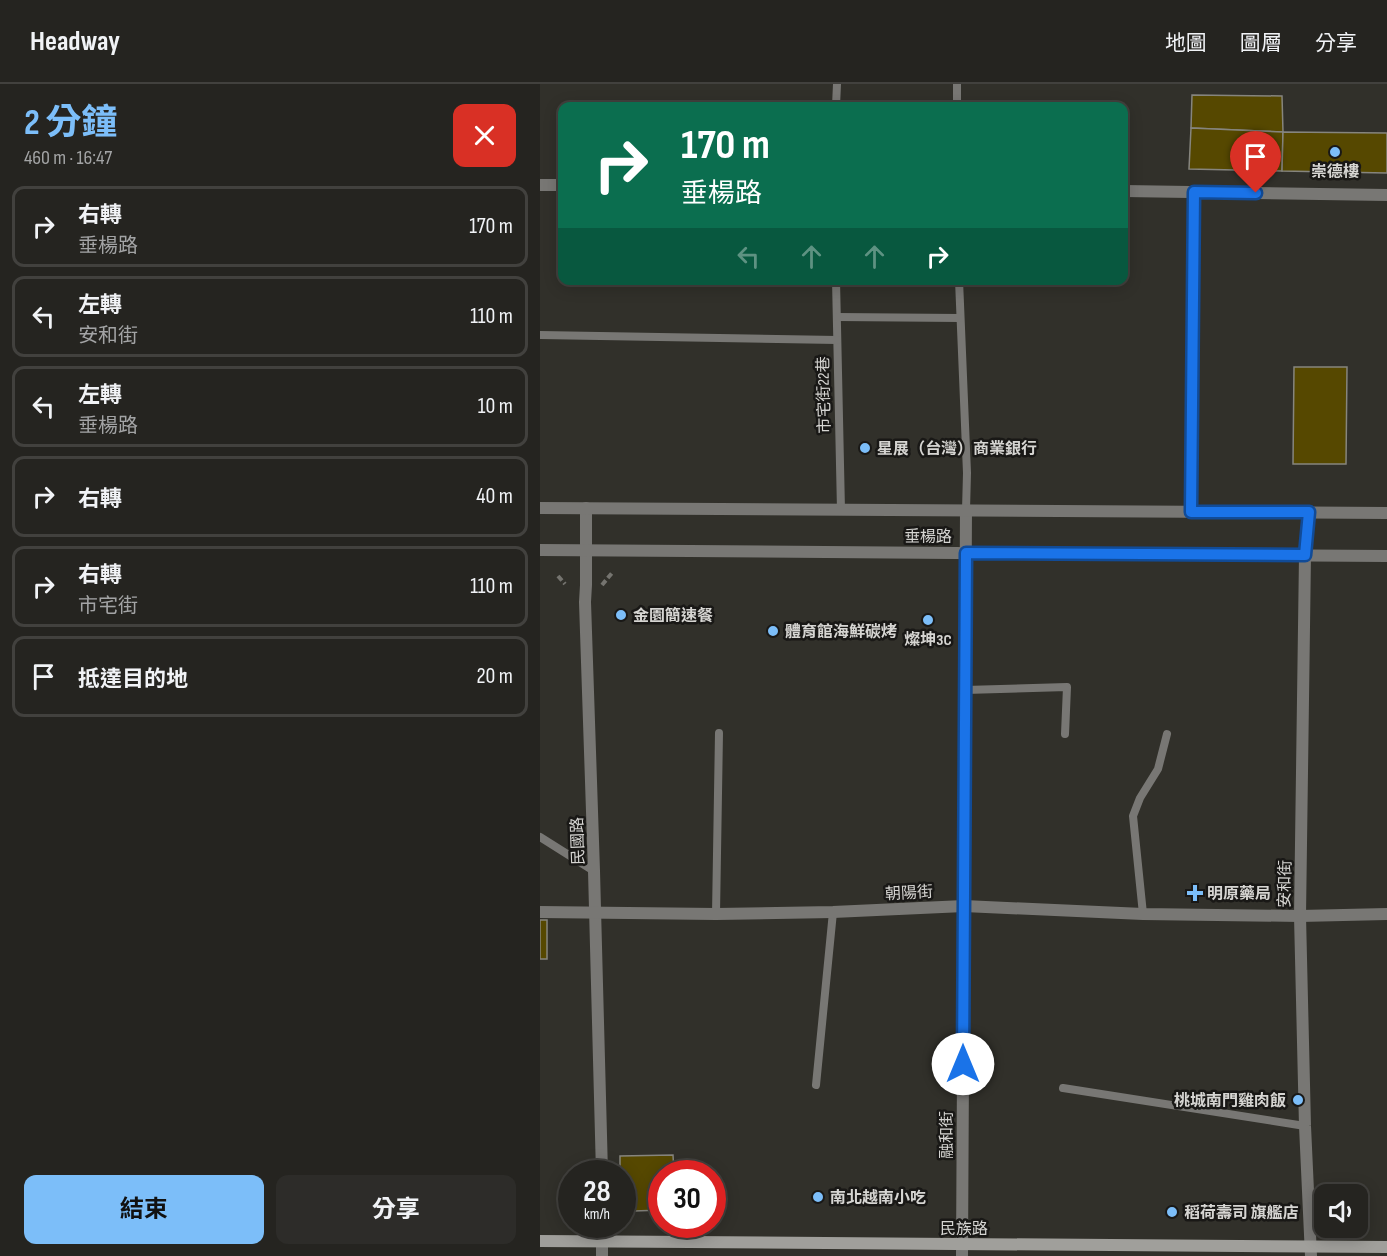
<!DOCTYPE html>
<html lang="zh-TW">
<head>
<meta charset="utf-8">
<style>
	:root { --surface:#252420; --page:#2d2c29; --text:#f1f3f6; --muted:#a3a4a5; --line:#42413e; --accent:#7cbef9 }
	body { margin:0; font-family:"Sofia Sans Condensed","Noto Sans TC",sans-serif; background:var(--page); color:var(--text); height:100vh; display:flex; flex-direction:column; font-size:22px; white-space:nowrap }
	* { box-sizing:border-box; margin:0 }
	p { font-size:20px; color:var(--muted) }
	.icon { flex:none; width:33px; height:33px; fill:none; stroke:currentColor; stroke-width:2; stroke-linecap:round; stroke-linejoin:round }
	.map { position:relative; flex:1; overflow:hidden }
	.panel { display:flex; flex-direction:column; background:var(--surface); width:540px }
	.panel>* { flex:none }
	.top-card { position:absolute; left:18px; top:18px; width:570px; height:183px; border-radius:12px; box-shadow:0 3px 15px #0003,0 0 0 2px var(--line); background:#0b6e4f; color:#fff; overflow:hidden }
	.fabs { position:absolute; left:774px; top:1100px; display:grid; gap:12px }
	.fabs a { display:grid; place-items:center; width:54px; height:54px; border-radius:12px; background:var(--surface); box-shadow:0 3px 15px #0003,0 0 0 2px var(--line); font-size:30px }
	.speed { position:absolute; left:18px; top:1076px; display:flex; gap:12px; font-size:30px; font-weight:700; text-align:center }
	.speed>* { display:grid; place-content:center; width:78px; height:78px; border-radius:50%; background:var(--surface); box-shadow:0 3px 15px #0003,0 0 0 2px var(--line); line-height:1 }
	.speed small { font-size:15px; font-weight:400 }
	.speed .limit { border:9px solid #d22; background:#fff; color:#111 }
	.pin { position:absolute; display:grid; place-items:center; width:51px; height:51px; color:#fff; margin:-62px -26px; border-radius:50% 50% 50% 0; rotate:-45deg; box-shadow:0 0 6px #0007 }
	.pin .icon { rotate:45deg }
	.me { position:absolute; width:66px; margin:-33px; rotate:0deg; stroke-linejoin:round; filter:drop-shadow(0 0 4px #0008) }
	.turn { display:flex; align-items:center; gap:21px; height:126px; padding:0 24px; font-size:27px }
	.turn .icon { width:78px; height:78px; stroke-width:2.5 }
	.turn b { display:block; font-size:42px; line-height:51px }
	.lanes { display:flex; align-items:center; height:57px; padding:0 24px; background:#0003; justify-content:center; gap:30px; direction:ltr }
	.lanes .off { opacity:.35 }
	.round { display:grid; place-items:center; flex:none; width:63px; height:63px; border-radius:12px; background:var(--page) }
	.head { display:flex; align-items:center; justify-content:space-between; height:102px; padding:0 24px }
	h1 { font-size:36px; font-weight:700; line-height:45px; color:var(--accent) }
	.button { display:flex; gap:12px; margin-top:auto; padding:12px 24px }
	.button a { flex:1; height:69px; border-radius:12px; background:var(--accent); color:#111; font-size:24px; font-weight:700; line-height:69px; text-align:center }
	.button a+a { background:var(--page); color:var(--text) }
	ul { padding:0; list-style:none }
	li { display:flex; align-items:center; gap:18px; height:81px; margin:0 12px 9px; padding:0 12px; border:3px solid var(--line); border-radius:12px }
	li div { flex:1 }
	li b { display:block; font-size:22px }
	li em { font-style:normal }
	header { display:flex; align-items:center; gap:36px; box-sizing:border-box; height:84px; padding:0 30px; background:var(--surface); border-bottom:2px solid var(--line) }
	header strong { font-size:28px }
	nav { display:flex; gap:33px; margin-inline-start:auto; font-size:21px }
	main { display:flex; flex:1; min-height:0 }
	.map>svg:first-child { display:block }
	.building { fill:#564800; stroke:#86857e; stroke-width:1.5 }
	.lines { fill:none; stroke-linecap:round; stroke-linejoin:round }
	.path { stroke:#75746f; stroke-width:4; stroke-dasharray:6 3; stroke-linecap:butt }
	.service { stroke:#787774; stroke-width:8 }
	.minor { stroke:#787774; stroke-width:12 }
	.tertiary { stroke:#787774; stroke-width:12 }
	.secondary { stroke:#a09f9b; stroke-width:12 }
	.route-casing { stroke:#114b97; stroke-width:15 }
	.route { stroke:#1a73e8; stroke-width:10 }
	.poi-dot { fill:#7cbef9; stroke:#191816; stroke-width:2 }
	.labels { text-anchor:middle; stroke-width:5; stroke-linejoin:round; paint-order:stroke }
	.poi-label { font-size:16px; font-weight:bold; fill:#d6d5d2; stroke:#191816; text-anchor:start }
	.street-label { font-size:16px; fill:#d6d5d2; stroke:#191816 }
</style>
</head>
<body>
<header>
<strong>Headway</strong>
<nav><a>地圖</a><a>圖層</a><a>分享</a></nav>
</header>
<main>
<section class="panel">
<div class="head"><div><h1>2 分鐘</h1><p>460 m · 16:47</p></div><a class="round" style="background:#d93025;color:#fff"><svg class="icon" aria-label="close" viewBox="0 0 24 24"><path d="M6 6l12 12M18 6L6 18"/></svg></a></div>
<ul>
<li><svg class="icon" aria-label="right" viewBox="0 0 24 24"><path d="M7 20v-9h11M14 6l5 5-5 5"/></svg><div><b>右轉</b><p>垂楊路</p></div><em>170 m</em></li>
<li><svg class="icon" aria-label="left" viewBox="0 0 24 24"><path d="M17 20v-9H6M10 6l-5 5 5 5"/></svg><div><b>左轉</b><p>安和街</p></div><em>110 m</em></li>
<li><svg class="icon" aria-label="left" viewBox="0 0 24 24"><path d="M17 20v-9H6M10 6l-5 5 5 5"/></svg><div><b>左轉</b><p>垂楊路</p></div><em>10 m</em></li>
<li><svg class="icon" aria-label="right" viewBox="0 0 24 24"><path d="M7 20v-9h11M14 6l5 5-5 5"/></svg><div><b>右轉</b></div><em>40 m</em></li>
<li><svg class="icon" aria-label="right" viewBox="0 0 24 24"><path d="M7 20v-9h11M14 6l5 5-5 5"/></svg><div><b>右轉</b><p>市宅街</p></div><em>110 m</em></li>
<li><svg class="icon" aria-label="arrive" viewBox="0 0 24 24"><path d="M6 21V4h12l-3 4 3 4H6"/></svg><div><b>抵達目的地</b></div><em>20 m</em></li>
</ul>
<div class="button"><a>結束</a><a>分享</a></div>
</section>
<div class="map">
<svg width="847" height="1172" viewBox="0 0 847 1172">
	<rect width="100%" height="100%" fill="#31302a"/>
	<!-- building -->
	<g class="building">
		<polygon points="652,11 742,12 743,48 651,44"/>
		<polygon points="651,44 743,48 742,87 649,85"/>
		<polygon points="743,48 847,49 847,89 742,87"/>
		<polygon points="754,283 807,283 806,380 753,380"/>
		<rect x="0" y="836" width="7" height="39"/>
		<polygon points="133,1071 134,1089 122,1089 122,1126 94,1127 82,1117 82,1089 80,1089 80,1072"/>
	</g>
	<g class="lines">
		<!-- path -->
		<g class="path">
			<polyline points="18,492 25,500"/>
			<polyline points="62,501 72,489"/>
		</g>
		<!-- service -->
		<g class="service">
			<polyline points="296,22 297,0"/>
			<polyline points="417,22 417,0"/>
			<polyline points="296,196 301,426"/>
			<polyline points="419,196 427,389 426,426"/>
			<polyline points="297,233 420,234"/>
			<polyline points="0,251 297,256"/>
			<polyline points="425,606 527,603 525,650"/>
			<polyline points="0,753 54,787"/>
			<polyline points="176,830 179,649"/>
			<polyline points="603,830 593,732 600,714 618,685 627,650"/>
			<polyline points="276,1001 293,828"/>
			<polyline points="523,1004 765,1042"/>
		</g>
		<!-- minor -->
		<g class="minor">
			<polyline points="0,101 22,101"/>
			<polyline points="584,107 847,111"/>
			<polyline points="46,424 46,501 45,518 54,787 62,1089"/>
			<polyline points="651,428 654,108"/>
			<polyline points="769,428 765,471 760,832 765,1042 771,1172"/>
			<polyline points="0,828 176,830 293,828 424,822 603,830 760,832 847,830"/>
			<polyline points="62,1172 62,1140"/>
			<polyline points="422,1172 426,426"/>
		</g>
		<!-- tertiary -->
		<g class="tertiary">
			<polyline points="0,424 847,429"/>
			<polyline points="0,466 847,472"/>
		</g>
		<!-- secondary -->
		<polyline class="secondary" points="0,1157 847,1163"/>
	</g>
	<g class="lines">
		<!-- route casing -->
		<g class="route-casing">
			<polyline id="route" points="423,980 426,469 765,471 769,428 651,428 654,108 716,109"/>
		</g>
		<!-- route -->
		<use href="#route" class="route"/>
	</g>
	<!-- markers -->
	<g class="poi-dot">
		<circle cx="795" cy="68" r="6"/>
		<circle cx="325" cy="364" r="6"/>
		<circle cx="81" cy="531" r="6"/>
		<circle cx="388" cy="536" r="6"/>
		<circle cx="233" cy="547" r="6"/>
		<path d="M652 800h6v6h6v6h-6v6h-6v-6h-6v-6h6z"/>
		<circle cx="758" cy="1016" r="6"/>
		<circle cx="278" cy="1113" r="6"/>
		<circle cx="632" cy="1128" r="6"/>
	</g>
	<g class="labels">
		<!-- poi labels -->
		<g class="poi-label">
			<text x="795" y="93" text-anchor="middle">崇德樓</text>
			<text x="337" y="370">星展（台灣）商業銀行</text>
			<text x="93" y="537">金園簡速餐</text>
			<text x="245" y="553">體育館海鮮碳烤</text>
			<text x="388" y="561" text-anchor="middle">燦坤3C</text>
			<text x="667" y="815">明原藥局</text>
			<text x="746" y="1022" text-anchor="end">桃城南門雞肉飯</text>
			<text x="290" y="1119">南北越南小吃</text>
			<text x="644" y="1134">稻荷壽司 旗艦店</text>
		</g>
		<!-- street labels -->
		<g class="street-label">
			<text transform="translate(283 311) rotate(-91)" y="6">市宅街22巷</text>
			<text x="388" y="458">垂楊路</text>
			<text transform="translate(37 757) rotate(-92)" y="6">民國路</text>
			<text transform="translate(744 800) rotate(-89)" y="6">安和街</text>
			<text transform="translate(369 808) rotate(-3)" y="6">朝陽街</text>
			<text transform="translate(406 1051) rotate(-90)" y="6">融和街</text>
			<text x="424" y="1150">民族路</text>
		</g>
	</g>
</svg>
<div class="fabs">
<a><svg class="icon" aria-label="sound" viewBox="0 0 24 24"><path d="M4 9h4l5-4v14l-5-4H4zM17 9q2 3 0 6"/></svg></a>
</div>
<div class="speed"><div>28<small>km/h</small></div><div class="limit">30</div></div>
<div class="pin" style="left:716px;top:109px;background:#d93025"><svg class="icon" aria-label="arrive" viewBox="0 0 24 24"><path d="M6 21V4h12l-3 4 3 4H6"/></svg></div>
<svg class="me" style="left:423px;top:980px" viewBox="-20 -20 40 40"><circle r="19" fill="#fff"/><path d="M0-13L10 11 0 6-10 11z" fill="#1a73e8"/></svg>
<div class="top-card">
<div class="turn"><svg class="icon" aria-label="right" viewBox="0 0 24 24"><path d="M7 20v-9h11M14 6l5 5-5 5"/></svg><div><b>170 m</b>垂楊路</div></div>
<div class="lanes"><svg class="icon off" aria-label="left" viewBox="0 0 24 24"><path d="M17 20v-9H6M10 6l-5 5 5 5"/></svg><svg class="icon off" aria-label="ahead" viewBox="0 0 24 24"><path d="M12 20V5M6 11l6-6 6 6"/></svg><svg class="icon off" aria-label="ahead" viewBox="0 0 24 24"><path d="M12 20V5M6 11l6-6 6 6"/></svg><svg class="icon" aria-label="right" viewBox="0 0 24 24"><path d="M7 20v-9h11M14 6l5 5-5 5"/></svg></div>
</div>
</div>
</main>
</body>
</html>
